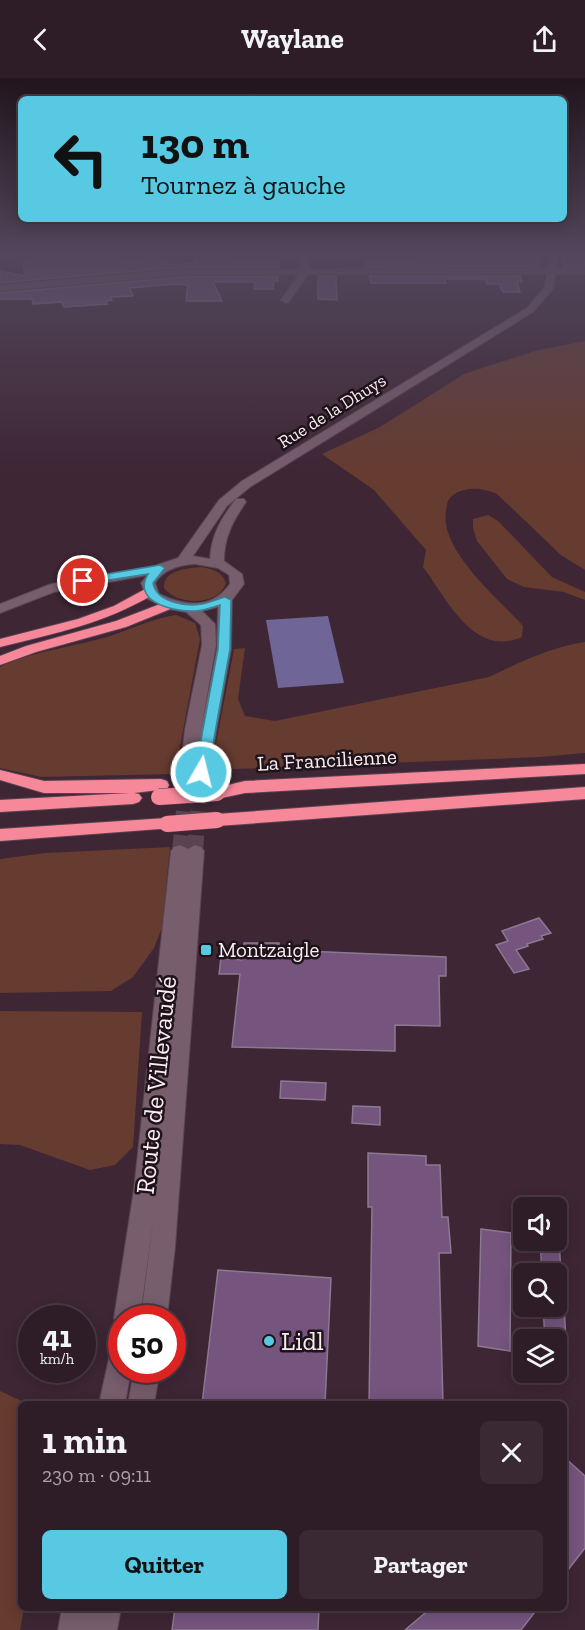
<!DOCTYPE html>
<html lang="fr">
<head>
<meta charset="utf-8">
<style>
	:root { --surface:#2e1c27; --page:#3a2933; --text:#f1f3f6; --muted:#a7a1a7; --line:#493a44; --accent:#58c9e3 }
	body { margin:0; font-family:"Zilla Slab",serif; background:var(--page); color:var(--text); height:100vh; display:flex; flex-direction:column; font-size:22px; white-space:nowrap }
	* { box-sizing:border-box; margin:0 }
	p { font-size:20px; color:var(--muted) }
	.icon { flex:none; width:33px; height:33px; fill:none; stroke:currentColor; stroke-width:2; stroke-linecap:round; stroke-linejoin:round }
	.map { position:relative; flex:1; overflow:hidden }
	.panel { position:absolute; left:18px; top:1323px; width:549px; height:210px; display:flex; flex-direction:column; background:var(--surface); border-radius:9px; box-shadow:0 3px 15px #0003,0 0 0 2px var(--line) }
	.panel>* { flex:none }
	.guide { position:absolute; left:18px; top:18px; width:549px; height:126px; border-radius:9px; box-shadow:0 3px 15px #0003,0 0 0 2px var(--line); background:#58c9e3; color:#111; overflow:hidden }
	.tools { position:absolute; left:513px; top:1119px; display:grid; gap:12px }
	.tools a { display:grid; place-items:center; width:54px; height:54px; border-radius:9px; background:var(--surface); box-shadow:0 3px 15px #0003,0 0 0 2px var(--line); font-size:30px }
	.speed { position:absolute; left:18px; top:1227px; display:flex; gap:12px; font-size:30px; font-weight:700; text-align:center }
	.speed>* { display:grid; place-content:center; width:78px; height:78px; border-radius:50%; background:var(--surface); box-shadow:0 3px 15px #0003,0 0 0 2px var(--line); line-height:1 }
	.speed small { font-size:15px; font-weight:400 }
	.speed .limit { border:9px solid #d22; background:#fff; color:#111 }
	.pin { position:absolute; display:grid; place-items:center; width:51px; height:51px; color:#fff; margin:-26px; border:3px solid #fff; border-radius:50%; box-shadow:0 2px 6px #0007 }
	.me { position:absolute; width:66px; margin:-33px; rotate:8deg; stroke-linejoin:round; filter:drop-shadow(0 0 4px #0008) }
	.turn { display:flex; align-items:center; gap:21px; height:126px; padding:0 24px; font-size:27px }
	.turn .icon { width:78px; height:78px; stroke-width:2.5 }
	.turn b { display:block; font-size:42px; line-height:51px }
	.round { display:grid; place-items:center; flex:none; width:63px; height:63px; border-radius:9px; background:var(--page) }
	.summary { display:flex; align-items:center; justify-content:space-between; height:102px; padding:0 24px }
	h1 { font-size:36px; font-weight:700; line-height:45px }
	.cta { display:flex; gap:12px; margin-top:auto; padding:12px 24px }
	.cta a { flex:1; height:69px; border-radius:9px; background:var(--accent); color:#111; font-size:24px; font-weight:700; line-height:69px; text-align:center }
	.cta a+a { background:var(--page); color:var(--text) }
	header { display:flex; justify-content:space-between; align-items:center; height:78px; padding:0 24px; background:var(--surface); font-size:27px; font-weight:700 }
	.map>svg:first-child { display:block }
	.green { fill:#663b30 }
	.water { fill:#6f6596 }
	.building { fill:#75547e; stroke:#8c7991; stroke-width:1.5 }
	.lines { fill:none; stroke-linecap:round; stroke-linejoin:round }
	.secondary-tunnel { stroke:#5a4451; stroke-width:16; stroke-dasharray:16 8; stroke-linecap:butt }
	.street-casing { stroke:#584450; stroke-width:2 }
	.secondary-casing { stroke:#584450; stroke-width:2 }
	.highway-casing { stroke:#584450; stroke-width:2 }
	.street { fill:#785d6c; fill-rule:evenodd }
	.secondary { fill:#785d6c; fill-rule:evenodd }
	.highway { fill:#f7889a; fill-rule:evenodd }
	.highway-bridge-casing { stroke:#584450; stroke-width:17; stroke-linecap:butt }
	.highway-bridge { stroke:#f7889a; stroke-width:16 }
	.route { fill:#58c9e3; stroke:#398394; stroke-width:1.5 }
	.poi-dot { fill:#58c9e3; stroke:#1e1319; stroke-width:2 }
	.labels { text-anchor:middle; stroke-width:5; stroke-linejoin:round; paint-order:stroke }
	.far-street-label { font-size:18px; fill:#fbebf3; stroke:#1e1319 }
	.street-label { font-size:21px; fill:#fbebf3; stroke:#1e1319 }
	.poi-label { font-size:21px; fill:#fbebf3; stroke:#1e1319; text-anchor:start }
	.near-street-label { font-size:26px; fill:#fbebf3; stroke:#1e1319 }
	.near-poi-label { font-size:26px; fill:#fbebf3; stroke:#1e1319; text-anchor:start }
</style>
</head>
<body>
<header><svg class="icon" aria-label="back" viewBox="0 0 24 24"><path d="M15 5l-7 7 7 7"/></svg>Waylane<svg class="icon" aria-label="share" viewBox="0 0 24 24"><path d="M12 15V3M7 8l5-5 5 5M5 13v7h14v-7"/></svg></header>
<div class="map">
<svg width="585" height="1552" viewBox="0 0 585 1552">
	<rect width="100%" height="100%" fill="#3e2634"/>
	<!-- green -->
	<g class="green">
		<path d="M 585,263 L 585,492 L 561,477 L 497,416 C 482,410 467,408 453,417 C 447,421 447,427 446,433 C 439,472 499,521 523,548 L 522,559 C 473,580 448,522 423,489 L 426,472 L 374,412 L 322,376 L 380,349 L 464,296 L 535,273 Z"/>
		<polygon points="488,437 498,443 552,499 585,514 585,522 564,514 524,509 507,501 477,463 473,450 473,441"/>
		<path d="M 201,489 C 212,491 222,493 226,505 C 219,528 177,528 164,510 C 163,492 187,490 201,489 Z"/>
		<path d="M 176,537 L 195,545 L 200,561 L 175,696 L 41,699 L 0,690 L 0,589 C 35,572 76,569 113,557 C 134,550 154,540 176,537 Z"/>
		<path d="M 585,564 L 585,675 L 540,679 L 211,692 L 234,571 L 245,570 L 238,621 L 245,638 L 275,643 L 489,599 C 520,584 551,569 585,564 Z"/>
		<polygon points="170,769 162,850 154,870 133,899 111,913 0,915 0,781 45,775"/>
		<polygon points="0,933 142,934 133,1069 115,1087 90,1092 20,1067 0,1066"/>
		<polygon points="0,1313 28,1326 21,1326 21,1530 24,1530 20,1552 0,1552"/>
	</g>
	<!-- water -->
	<polygon class="water" points="328,538 344,605 278,610 266,542"/>
	<!-- building -->
	<g class="building">
		<polygon points="47,175 118,175 122,182 165,180 169,187 196,185 196,180 214,178 233,179 233,183 279,182 279,189 182,189 0,205 0,193 25,198 23,185 26,185 25,181 48,180"/>
		<polygon points="441,175 541,175 538,188 366,189 365,184 417,183 416,179 442,179"/>
		<polygon points="561,175 585,175 585,188 563,188"/>
		<polygon points="278,198 278,203 274,203 273,211 254,211 255,204 213,204 222,223 186,223 188,207 176,206 130,210 133,218 111,219 112,222 106,223 107,226 64,229 62,224 33,226 32,221 0,221 0,215 182,199"/>
		<polygon points="318,198 336,198 337,222 318,221"/>
		<polygon points="369,198 520,198 522,204 517,204 520,214 503,214 499,206 487,206 485,201 445,201 446,205 371,205"/>
		<polygon points="539,840 551,855 541,858 543,861 527,866 528,868 516,872 529,891 514,895 496,867 508,863 502,853"/>
		<polygon points="244,865 279,865 280,872 446,879 446,898 439,898 440,948 395,947 395,973 232,969 240,896 219,896 221,880 242,882"/>
		<polygon points="281,1003 326,1005 325,1022 280,1020"/>
		<polygon points="353,1028 380,1029 380,1047 352,1045"/>
		<polygon points="368,1075 426,1078 426,1087 440,1087 442,1139 448,1139 451,1175 439,1175 443,1326 369,1326 372,1129 368,1129"/>
		<polygon points="481,1151 511,1155 510,1273 478,1268"/>
		<polygon points="540,1162 559,1162 561,1196 542,1196"/>
		<polygon points="218,1192 331,1200 325,1326 202,1326"/>
		<polygon points="543,1228 564,1228 566,1262 545,1262"/>
		<polygon points="564,1379 585,1398 585,1470 564,1497"/>
		<polygon points="175,1530 319,1530 318,1552 172,1552"/>
		<polygon points="431,1530 538,1530 521,1552 405,1552"/>
	</g>
	<g class="lines">
		<!-- secondary-tunnel -->
		<g class="secondary-tunnel">
			<polyline points="180,773 188,695"/>
			<polyline points="195,773 201,694"/>
		</g>
		<!-- street casing -->
		<g class="street-casing">
			<g id="street">
				<polygon points="299,175 307,175 310,191 585,190 585,196 308,196 289,224 286,225 281,222 299,196 182,197 0,213 0,207 182,191 301,191"/>
				<polygon points="160,487 165,488 167,491 165,494 54,514 0,535 0,526 51,506"/>
			</g>
		</g>
		<!-- secondary casing -->
		<g class="secondary-casing">
			<g id="secondary">
				<path d="M 551,175 L 559,175 L 553,211 L 533,234 L 250,409 L 227,428 L 193,478 L 210,481 C 211,457 222,439 236,421 L 244,421 L 246,424 C 233,443 224,459 224,483 L 242,496 L 244,506 L 232,522 L 231,571 L 209,694 L 207,698 L 195,697 L 188,700 L 182,699 L 180,695 L 185,651 L 202,567 L 201,547 L 186,534 L 169,531 L 148,521 L 141,505 L 157,487 L 178,480 L 219,422 L 242,403 L 527,230 L 544,210 ZM 195,486 L 218,490 L 229,497 L 230,506 C 211,532 185,528 159,516 L 155,505 C 164,491 179,487 195,486 ZM 218,529 L 217,571 L 201,651 L 216,567 L 215,546 L 202,533 Z"/>
				<polygon points="180,767 188,771 195,767 201,769 204,773 175,1169 167,1240 141,1240 153,1142 140,1240 122,1240 122,1250 118,1249 114,1240 134,1111 171,773 174,769"/>
				<polygon points="122,1258 122,1292 131,1292 125,1326 99,1326 113,1262"/>
				<polygon points="134,1292 160,1292 154,1326 128,1326"/>
				<polygon points="62,1530 121,1530 117,1552 58,1552"/>
			</g>
		</g>
		<!-- highway casing -->
		<g class="highway-casing">
			<g id="highway">
				<path d="M 149,509 L 154,510 L 156,513 L 154,516 C 104,546 56,555 0,569 L 0,561 L 78,541 L 114,528 Z"/>
				<polygon points="168,523 173,524 175,527 173,530 126,549 36,574 0,587 0,578 26,568 116,543"/>
				<polygon points="585,686 585,696 245,715 217,721 211,719 208,715 211,711 245,703"/>
				<polygon points="0,692 44,703 161,701 167,703 169,707 167,711 134,715 139,716 142,720 139,724 133,726 0,734 0,722 130,715 44,715 0,702"/>
				<polygon points="585,709 585,721 217,748 211,746 208,742 211,738 217,736"/>
				<polygon points="167,740 173,742 176,746 173,750 0,763 0,751"/>
			</g>
		</g>
		<!-- street -->
		<use href="#street" class="street"/>
		<!-- secondary -->
		<use href="#secondary" class="secondary"/>
		<!-- highway -->
		<use href="#highway" class="highway"/>
		<!-- highway-bridge casing -->
		<g class="highway-bridge-casing">
			<g id="highway-bridge">
				<polyline points="159,719 217,715"/>
				<polyline points="167,746 217,742"/>
			</g>
		</g>
		<!-- highway-bridge -->
		<use href="#highway-bridge" class="highway-bridge"/>
	</g>
	<!-- sky -->
	<linearGradient id="sky" x2="0" y2="1"><stop stop-color="#22151d"/><stop offset="0.45" stop-color="#52475c"/><stop offset="1" stop-color="#52475c" stop-opacity="0"/></linearGradient>
	<rect width="585" height="393" fill="url(#sky)"/>
	<!-- route -->
	<path class="route" d="M 160,487 L 165,490 L 153,505 C 156,524 185,529 202,526 C 210,525 217,521 225,519 L 231,522 L 230,571 L 208,694 L 201,698 L 195,694 L 218,571 L 220,527 C 211,530 201,534 191,533 C 171,533 132,523 148,496 L 83,506 L 78,503 L 83,500 Z"/>
	<!-- markers -->
	<g class="poi-dot">
		<rect x="200" y="866" width="12" height="12" rx="3"/>
		<circle cx="269" cy="1263" r="6"/>
	</g>
	<g class="labels">
		<!-- far-street labels -->
		<g class="far-street-label">
			<text transform="translate(332 333) rotate(-32)" y="6">Rue de la Dhuys</text>
		</g>
		<!-- street labels -->
		<g class="street-label">
			<text transform="translate(327 682) rotate(-3)" y="7">La Francilienne</text>
		</g>
		<!-- poi labels -->
		<g class="poi-label">
			<text x="218" y="879">Montzaigle</text>
		</g>
		<!-- near-street labels -->
		<g class="near-street-label">
			<text transform="translate(156 1007) rotate(-84)" y="9">Route de Villevaudé</text>
		</g>
		<!-- near-poi labels -->
		<g class="near-poi-label">
			<text x="281" y="1272">Lidl</text>
		</g>
	</g>
</svg>
<div class="tools">
<a><svg class="icon" aria-label="sound" viewBox="0 0 24 24"><path d="M4 9h4l5-4v14l-5-4H4zM17 9q2 3 0 6"/></svg></a>
<a><svg class="icon" aria-label="search" viewBox="0 0 24 24"><circle cx="10" cy="10" r="6"/><path d="M15 15l6 6"/></svg></a>
<a><svg class="icon" aria-label="layers" viewBox="0 0 24 24"><path d="M12 4l9 5-9 5-9-5zM3 14l9 5 9-5"/></svg></a>
</div>
<div class="speed"><div>41<small>km/h</small></div><div class="limit">50</div></div>
<div class="pin" style="left:83px;top:503px;background:#d93025"><svg class="icon" aria-label="arrive" viewBox="0 0 24 24"><path d="M6 21V4h12l-3 4 3 4H6"/></svg></div>
<svg class="me" style="left:201px;top:694px" viewBox="-20 -20 40 40"><circle r="17" fill="#58c9e3" stroke="#fff" stroke-width="3"/><path d="M0-11L8 9 0 5-8 9z" fill="#fff"/></svg>
<div class="guide">
<div class="turn"><svg class="icon" aria-label="left" viewBox="0 0 24 24"><path d="M17 20v-9H6M10 6l-5 5 5 5"/></svg><div><b>130 m</b>Tournez à gauche</div></div>
</div>
<section class="panel">
<div class="summary"><div><h1>1 min</h1><p>230 m · 09:11</p></div><a class="round"><svg class="icon" aria-label="close" viewBox="0 0 24 24"><path d="M6 6l12 12M18 6L6 18"/></svg></a></div>
<div class="cta"><a>Quitter</a><a>Partager</a></div>
</section>
</div>
</body>
</html>
